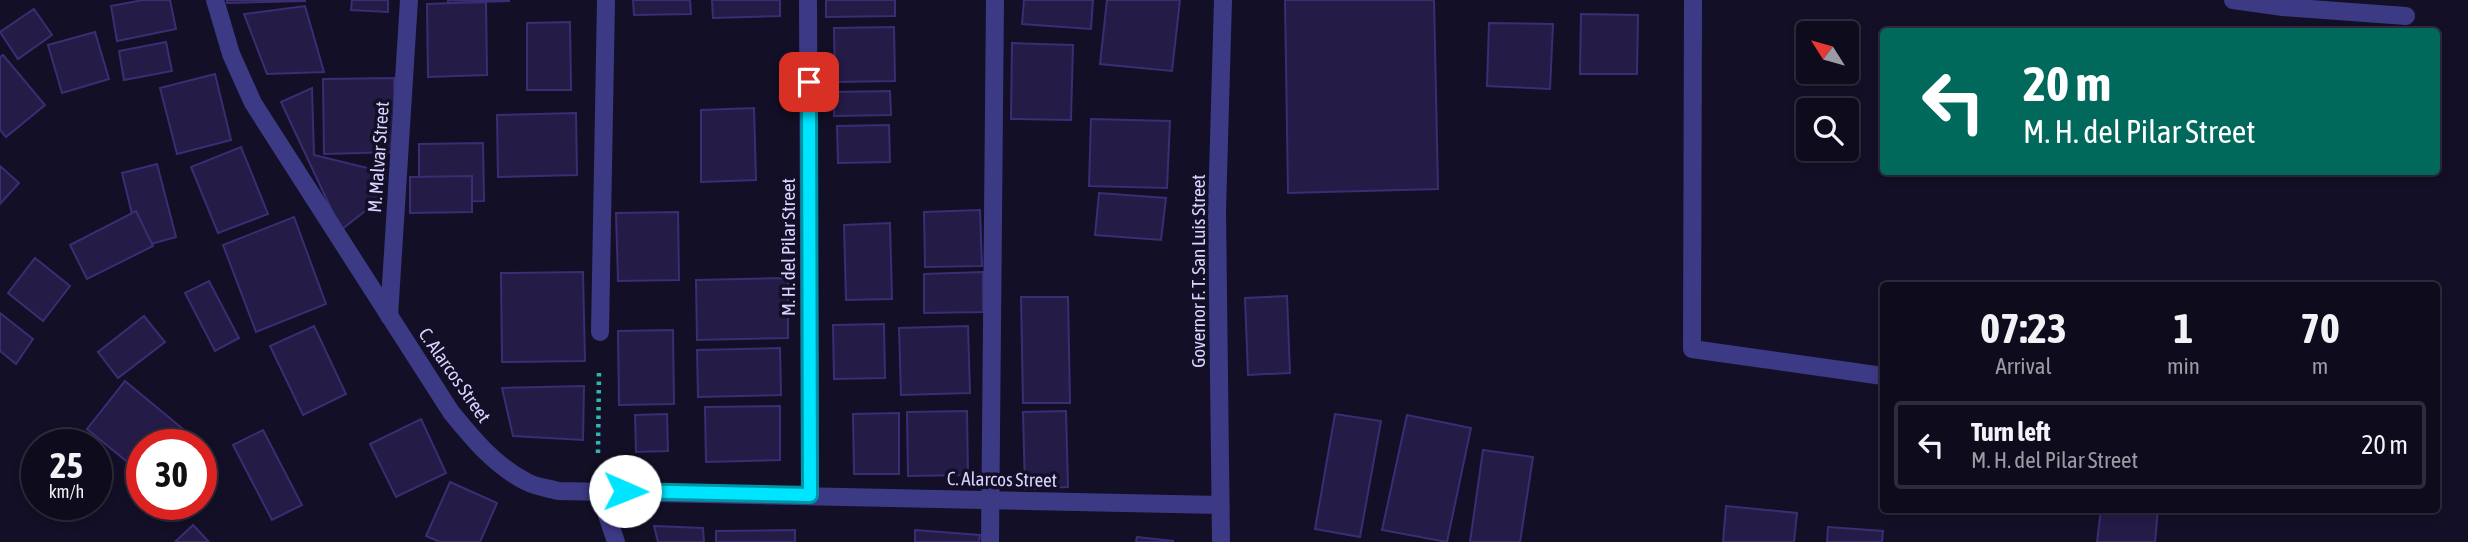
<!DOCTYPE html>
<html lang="en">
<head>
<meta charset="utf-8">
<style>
	:root { --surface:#0e0b1c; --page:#171425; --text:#f1f3f6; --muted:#9b9ba3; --line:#2e2b3b }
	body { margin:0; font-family:"Asap Condensed",sans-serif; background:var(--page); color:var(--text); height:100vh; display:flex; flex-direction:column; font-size:26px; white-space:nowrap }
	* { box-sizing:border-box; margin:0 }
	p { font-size:23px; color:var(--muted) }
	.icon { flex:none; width:38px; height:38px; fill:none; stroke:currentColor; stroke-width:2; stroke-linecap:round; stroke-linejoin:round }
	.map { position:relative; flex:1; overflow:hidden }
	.details { position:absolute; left:1880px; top:282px; width:560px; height:231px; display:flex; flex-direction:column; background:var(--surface); border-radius:7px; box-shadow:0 4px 10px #0003,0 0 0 2px var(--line) }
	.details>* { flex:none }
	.top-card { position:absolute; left:1880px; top:28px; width:560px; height:147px; border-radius:7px; box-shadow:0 4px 10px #0003,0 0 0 2px var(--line); background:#00695c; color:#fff; overflow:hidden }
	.needle { width:46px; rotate:307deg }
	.controls { position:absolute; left:1796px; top:21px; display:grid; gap:14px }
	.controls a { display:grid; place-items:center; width:63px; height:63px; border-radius:7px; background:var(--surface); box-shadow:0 4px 10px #0003,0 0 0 2px var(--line); font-size:35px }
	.speed { position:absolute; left:21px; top:429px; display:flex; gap:14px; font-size:35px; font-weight:700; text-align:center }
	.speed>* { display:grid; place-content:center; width:91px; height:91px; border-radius:50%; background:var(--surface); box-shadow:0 4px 10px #0003,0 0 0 2px var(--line); line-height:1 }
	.speed small { font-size:18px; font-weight:400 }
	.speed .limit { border:10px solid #d22; background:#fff; color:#111 }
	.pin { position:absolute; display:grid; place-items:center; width:60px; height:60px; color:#fff; margin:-30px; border-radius:14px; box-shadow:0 4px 10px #0006 }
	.me { position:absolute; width:77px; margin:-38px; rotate:91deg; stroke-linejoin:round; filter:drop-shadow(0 0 5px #0008) }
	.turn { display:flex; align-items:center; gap:24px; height:147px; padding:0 28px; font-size:32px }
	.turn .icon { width:91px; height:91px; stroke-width:2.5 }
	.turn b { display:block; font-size:49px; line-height:60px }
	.eta { display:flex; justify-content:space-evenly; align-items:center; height:119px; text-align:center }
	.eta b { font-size:42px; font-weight:700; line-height:49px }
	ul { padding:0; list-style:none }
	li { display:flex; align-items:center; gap:21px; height:88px; margin:0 14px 10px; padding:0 14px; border:4px solid var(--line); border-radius:7px }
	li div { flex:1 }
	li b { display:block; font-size:26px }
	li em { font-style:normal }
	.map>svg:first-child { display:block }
	.building { fill:#241b47; stroke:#3b2d73; stroke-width:2 }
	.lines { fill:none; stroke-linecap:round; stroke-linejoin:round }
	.path { stroke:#2fb8b0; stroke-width:4.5; stroke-dasharray:3.5 5; stroke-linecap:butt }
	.minor { stroke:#3d3a85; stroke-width:18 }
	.tertiary { stroke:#3d3a85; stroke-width:18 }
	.route-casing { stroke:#0095a6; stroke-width:18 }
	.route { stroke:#00e5ff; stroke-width:12 }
	.labels { text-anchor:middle; stroke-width:7; stroke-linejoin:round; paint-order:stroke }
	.street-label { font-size:19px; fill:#d9d4ff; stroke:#130f26 }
</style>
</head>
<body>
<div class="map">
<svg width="2468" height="542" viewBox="0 0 2468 542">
	<rect width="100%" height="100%" fill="#130f26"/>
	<!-- building -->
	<g class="building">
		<polygon points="143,0 170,0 176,29 117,41 111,6"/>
		<polygon points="227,0 305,0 305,1 227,3"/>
		<polygon points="352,0 388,0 388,12 351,10"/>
		<polygon points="448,0 509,0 509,1 448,3"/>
		<polygon points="633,0 690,0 691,14 634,15"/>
		<polygon points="712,0 780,0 780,16 713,18"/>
		<polygon points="826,0 895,0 895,16 826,17"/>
		<polygon points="1024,0 1093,0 1091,29 1022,24"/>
		<polygon points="1107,0 1180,0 1172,71 1100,64"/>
		<polygon points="1285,0 1434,0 1438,189 1288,193"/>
		<polygon points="486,2 487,75 428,77 427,4"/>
		<polygon points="305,6 324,72 267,74 244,14"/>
		<polygon points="34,9 52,35 18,59 0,32"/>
		<polygon points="1581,14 1638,15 1637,74 1580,74"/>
		<polygon points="570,22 571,90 527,90 527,23"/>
		<polygon points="1489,23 1553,24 1550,89 1487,86"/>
		<polygon points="894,27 895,81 835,82 834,28"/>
		<polygon points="2173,27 2221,32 2172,32"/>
		<polygon points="95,32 109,79 62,93 48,45"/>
		<polygon points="166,42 172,71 124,80 119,51"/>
		<polygon points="1012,43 1073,45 1071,120 1011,119"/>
		<polygon points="3,55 45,105 6,137 0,130 0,57"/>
		<polygon points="215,74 231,140 177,154 160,88"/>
		<polygon points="394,78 395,152 324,154 323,79"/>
		<polygon points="312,88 314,155 376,170 379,200 341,230 281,102"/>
		<polygon points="890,91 891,115 834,116 834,92"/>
		<polygon points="754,108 756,180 701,182 701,110"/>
		<polygon points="576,113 577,175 498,177 497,115"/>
		<polygon points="1091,119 1170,121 1167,188 1089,186"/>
		<polygon points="889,125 890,162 838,163 837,126"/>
		<polygon points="483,143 484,201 419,202 419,144"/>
		<polygon points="241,147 268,214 218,233 191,167"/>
		<polygon points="157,164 176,237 140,247 122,173"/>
		<polygon points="0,166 19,183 0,204"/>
		<polygon points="472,176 472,212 410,213 410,177"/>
		<polygon points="1099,193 1166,198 1161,240 1095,235"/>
		<polygon points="980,210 982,266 925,267 924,212"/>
		<polygon points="136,211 153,246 87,279 70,245"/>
		<polygon points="678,212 679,280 618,281 616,213"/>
		<polygon points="294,217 326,304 256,332 223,245"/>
		<polygon points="890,223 892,299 846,300 844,225"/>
		<polygon points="35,258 70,286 43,321 8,293"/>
		<polygon points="583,272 585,361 502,362 501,273"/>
		<polygon points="983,272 983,312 924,313 924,274"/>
		<polygon points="788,278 788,338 697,340 696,280"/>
		<polygon points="209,281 239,338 215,351 185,293"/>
		<polygon points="1287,296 1290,373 1248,375 1245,298"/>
		<polygon points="1021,297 1068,297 1070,403 1023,403"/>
		<polygon points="0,313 33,339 16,364 0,351"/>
		<polygon points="144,316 165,342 118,378 98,352"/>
		<polygon points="884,324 885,378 834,379 833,325"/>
		<polygon points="314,326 346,394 303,415 270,346"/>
		<polygon points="968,326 970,393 901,395 899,328"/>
		<polygon points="673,330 674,404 619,405 618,331"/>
		<polygon points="780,348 781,395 698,397 697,350"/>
		<polygon points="125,381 183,429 170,444 142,444 142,474 87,429"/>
		<polygon points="584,386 583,440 513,436 502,388"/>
		<polygon points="780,406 780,460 706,462 705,407"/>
		<polygon points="967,411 968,475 908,476 907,412"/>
		<polygon points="1066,411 1068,487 1025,489 1023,412"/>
		<polygon points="899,413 899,474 854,474 853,414"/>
		<polygon points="667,414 668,451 636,452 635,415"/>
		<polygon points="1335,414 1381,421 1360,537 1315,529"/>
		<polygon points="1407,415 1471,428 1447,542 1382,530"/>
		<polygon points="421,419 446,473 396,497 370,444"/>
		<polygon points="263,430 302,505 272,520 233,445"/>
		<polygon points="1483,450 1533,457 1520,542 1470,542"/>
		<polygon points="450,482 497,503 480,542 440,542 426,536"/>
		<polygon points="1726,506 1797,513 1794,542 1723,542"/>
		<polygon points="2101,509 2158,509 2155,542 2097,542"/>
		<polygon points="193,525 209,542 175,542"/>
		<polygon points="654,526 703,528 704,542 658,542"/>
		<polygon points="1828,527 1883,531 1882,542 1827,542"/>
		<polygon points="795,530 795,542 716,542 716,531"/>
		<polygon points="915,530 980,535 979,542 915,542"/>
		<polygon points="1137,537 1173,541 1173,542 1136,542"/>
	</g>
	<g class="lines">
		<!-- path -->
		<polyline class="path" points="598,453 599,371"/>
		<!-- minor -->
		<g class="minor">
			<path d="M 215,0 L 231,54 L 253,103 L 451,412 C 473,439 495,466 527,482 C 536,487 548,488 558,491 L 1220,505"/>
			<polyline points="808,0 810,495"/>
			<polyline points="1693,0 1692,349 1883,376"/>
			<polyline points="2233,0 2283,7 2406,16"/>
			<polyline points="389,316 409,0"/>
			<polyline points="600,332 606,0"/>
			<polyline points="599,491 616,542"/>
			<polyline points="990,542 995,0"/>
		</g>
		<!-- tertiary -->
		<polyline class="tertiary" points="1221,542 1217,210 1223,0"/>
	</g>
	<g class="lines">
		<!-- route casing -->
		<g class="route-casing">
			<polyline id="route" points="625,491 810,495 809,82"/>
		</g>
		<!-- route -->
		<use href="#route" class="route"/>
	</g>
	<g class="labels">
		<!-- street labels -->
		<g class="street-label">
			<text transform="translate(378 157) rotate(-86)" y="7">M. Malvar Street</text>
			<text transform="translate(788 247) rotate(-90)" y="7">M. H. del Pilar Street</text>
			<text transform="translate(1198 271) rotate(-90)" y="7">Governor F. T. San Luis Street</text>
			<text transform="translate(455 375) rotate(55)" y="7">C. Alarcos Street</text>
			<text transform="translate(1002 479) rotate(1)" y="7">C. Alarcos Street</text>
		</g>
	</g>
</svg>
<div class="controls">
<a><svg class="needle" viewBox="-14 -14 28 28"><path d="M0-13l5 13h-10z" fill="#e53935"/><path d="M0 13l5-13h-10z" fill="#9b9ba3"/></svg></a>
<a><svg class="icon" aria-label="search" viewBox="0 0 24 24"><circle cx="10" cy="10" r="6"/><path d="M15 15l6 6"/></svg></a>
</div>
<div class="speed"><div>25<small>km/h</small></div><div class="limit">30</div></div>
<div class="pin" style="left:809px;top:82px;background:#d93025"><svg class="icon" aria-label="arrive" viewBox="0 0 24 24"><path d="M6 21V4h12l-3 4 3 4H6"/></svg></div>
<svg class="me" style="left:625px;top:491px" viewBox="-20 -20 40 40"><circle r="19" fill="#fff"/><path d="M0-13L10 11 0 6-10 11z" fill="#00e5ff"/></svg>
<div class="top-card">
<div class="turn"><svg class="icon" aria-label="left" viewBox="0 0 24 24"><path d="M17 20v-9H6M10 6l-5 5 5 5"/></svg><div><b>20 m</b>M. H. del Pilar Street</div></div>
</div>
<section class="details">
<div class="eta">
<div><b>07:23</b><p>Arrival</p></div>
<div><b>1</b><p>min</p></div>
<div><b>70</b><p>m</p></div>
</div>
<ul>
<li><svg class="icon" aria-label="left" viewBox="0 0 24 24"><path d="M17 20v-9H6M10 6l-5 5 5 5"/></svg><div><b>Turn left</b><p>M. H. del Pilar Street</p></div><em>20 m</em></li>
</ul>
</section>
</div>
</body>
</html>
